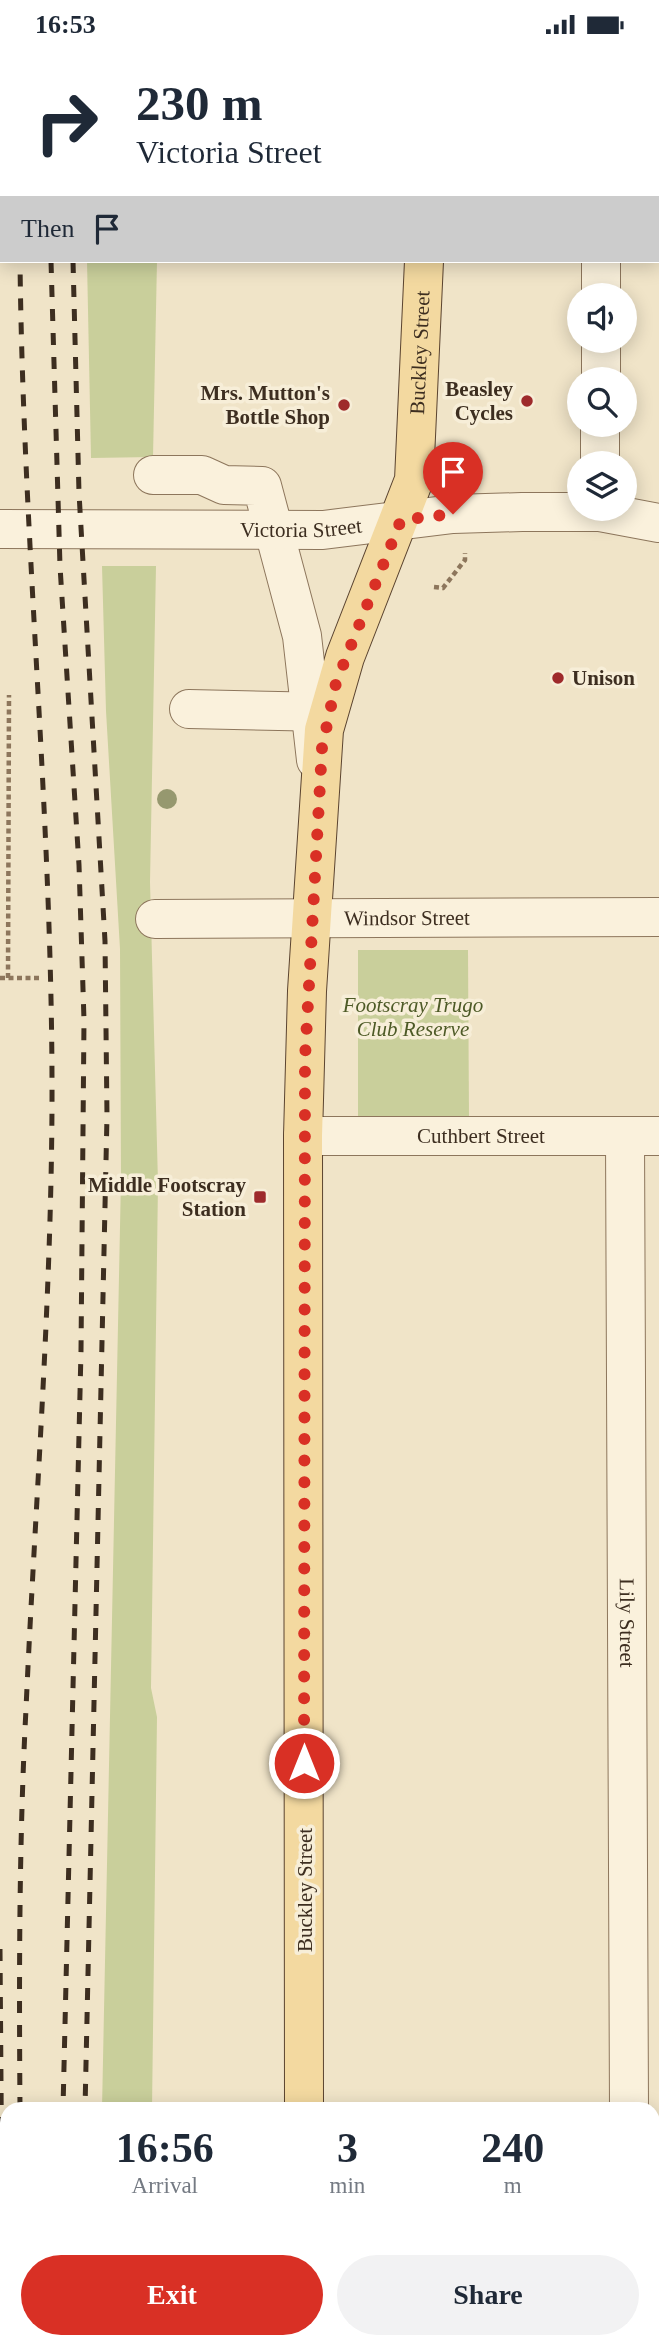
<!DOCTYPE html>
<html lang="en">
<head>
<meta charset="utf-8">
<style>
	:root { --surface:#fff; --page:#f2f2f3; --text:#1f2937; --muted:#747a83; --accent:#d93025 }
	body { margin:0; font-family:Georgia,serif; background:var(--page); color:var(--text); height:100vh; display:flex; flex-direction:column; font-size:26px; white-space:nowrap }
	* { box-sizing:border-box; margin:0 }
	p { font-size:23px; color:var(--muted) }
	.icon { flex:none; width:38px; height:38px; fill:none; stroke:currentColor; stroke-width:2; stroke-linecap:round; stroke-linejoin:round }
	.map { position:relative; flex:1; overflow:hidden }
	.panel { position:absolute; left:0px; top:2053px; width:660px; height:247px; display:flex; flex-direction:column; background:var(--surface); border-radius:21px 21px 0 0; box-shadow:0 4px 18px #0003 }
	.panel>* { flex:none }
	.top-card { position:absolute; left:0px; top:0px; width:660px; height:214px; box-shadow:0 4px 18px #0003; background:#fff; color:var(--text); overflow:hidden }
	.controls { position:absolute; left:567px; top:234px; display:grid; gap:14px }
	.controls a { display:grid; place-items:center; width:70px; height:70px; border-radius:50%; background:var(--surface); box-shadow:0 4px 18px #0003; font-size:35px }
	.pin { position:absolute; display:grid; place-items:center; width:60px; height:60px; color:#fff; margin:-72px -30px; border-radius:50% 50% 50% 0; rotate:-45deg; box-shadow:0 0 7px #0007 }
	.pin .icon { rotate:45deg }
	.me { position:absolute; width:77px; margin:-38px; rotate:0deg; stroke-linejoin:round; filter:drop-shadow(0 0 5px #0008) }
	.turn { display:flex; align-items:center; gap:24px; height:147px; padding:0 21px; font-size:32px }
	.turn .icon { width:91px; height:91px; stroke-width:2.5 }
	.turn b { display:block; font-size:49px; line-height:60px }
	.then { display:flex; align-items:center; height:66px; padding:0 21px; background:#0003; gap:14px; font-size:26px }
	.eta { display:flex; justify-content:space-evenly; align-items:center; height:119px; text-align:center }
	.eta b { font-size:42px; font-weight:600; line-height:49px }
	.button { display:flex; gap:14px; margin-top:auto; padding:14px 21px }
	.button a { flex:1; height:80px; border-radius:42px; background:var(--accent); color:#fff; font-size:28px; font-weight:600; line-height:80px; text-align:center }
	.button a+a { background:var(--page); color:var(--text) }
	.status { display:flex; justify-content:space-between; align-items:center; height:49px; padding:0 35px; background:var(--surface); direction:ltr }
	.status svg { height:19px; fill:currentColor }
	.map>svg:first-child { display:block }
	.green { fill:#c9cf9b }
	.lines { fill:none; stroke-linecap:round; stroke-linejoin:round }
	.minor-casing { stroke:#8d765c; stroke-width:40 }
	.major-casing { stroke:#5b4430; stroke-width:40 }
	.path { stroke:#8d765c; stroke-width:4.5; stroke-dasharray:5 3.5; stroke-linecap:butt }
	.minor { stroke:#faf1dc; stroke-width:38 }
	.major { stroke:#f3d9a0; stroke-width:38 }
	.rail { stroke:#3d2e20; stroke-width:5; stroke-dasharray:12 12; stroke-linecap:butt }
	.tree { fill:#96986f }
	.route { stroke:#d93025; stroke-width:12; stroke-dasharray:0 21.6 }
	.poi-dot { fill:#9e2a2b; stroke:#f7eed8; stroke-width:2.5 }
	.labels { text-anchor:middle; stroke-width:7; stroke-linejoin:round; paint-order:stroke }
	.street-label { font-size:21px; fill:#3d2e20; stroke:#f7eed8 }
	.poi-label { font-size:21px; font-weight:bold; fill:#3d2e20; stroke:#f7eed8; text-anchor:end }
	.park-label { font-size:21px; font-style:italic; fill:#4d5a26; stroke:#f7eed8 }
</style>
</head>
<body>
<div class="status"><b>16:53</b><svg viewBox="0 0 49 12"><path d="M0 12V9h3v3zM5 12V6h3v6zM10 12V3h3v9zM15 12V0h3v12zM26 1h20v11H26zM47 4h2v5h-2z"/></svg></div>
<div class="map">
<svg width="659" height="2298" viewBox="0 0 659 2298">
	<rect width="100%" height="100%" fill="#f0e4c8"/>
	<!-- green -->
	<g class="green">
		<polygon points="87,212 157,212 153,408 91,409"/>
		<polygon points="102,517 156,517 150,833 158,1134 151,1639 157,1668 152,2060 102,2060 121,1129 120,900 106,662"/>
		<polygon points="358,901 468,901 469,1069 358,1069"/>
	</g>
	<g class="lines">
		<!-- minor casing -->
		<g class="minor-casing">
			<g id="minor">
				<polyline points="658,99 659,99"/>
				<polyline points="601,247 601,212"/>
				<polyline points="601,331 601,292"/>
				<polyline points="600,415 600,376"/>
				<polyline points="153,426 202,426 224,436 262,437 302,587 316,711"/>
				<path id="s1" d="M 0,480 L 323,481 L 453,465 L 522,463 L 600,463 L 659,474"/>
				<polyline points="189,660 328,663"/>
				<path id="s2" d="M 155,870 L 659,868"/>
				<path id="s3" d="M 303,1087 L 659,1087"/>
				<path id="s4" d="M 625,1088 L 629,2060"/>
				<polyline points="653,2095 659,2095"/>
				<polyline points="497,2292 504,2298"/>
				<polyline points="629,2292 629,2298"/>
			</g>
		</g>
		<!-- major casing -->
		<g class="major-casing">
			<g id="major">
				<polyline points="427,2 427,0"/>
				<path id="s5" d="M 304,2060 L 303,1087 L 307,942 L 324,681 L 345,608 L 414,431 L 424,212"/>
				<polyline points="236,2298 238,2292"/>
			</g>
		</g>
		<!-- path -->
		<g class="path">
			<polyline points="456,414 466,417 466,425"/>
			<polyline points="434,538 443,539 465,511 465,504"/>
			<polyline points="0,929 42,929"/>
			<polyline points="8,929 9,646"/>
		</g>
		<!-- minor -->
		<use href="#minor" class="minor"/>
		<!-- major -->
		<use href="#major" class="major"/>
		<!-- rail -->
		<g class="rail">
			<polyline points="18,0 18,2"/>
			<polyline points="49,0 49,2"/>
			<polyline points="71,0 71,2"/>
			<polyline points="51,212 60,517 79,816 84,971 81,1302 63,2060"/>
			<polyline points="73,212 79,444 105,892 107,1067 85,2060"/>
			<polyline points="0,1900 3,2298"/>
			<path d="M 20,2060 C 19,1927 19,1793 26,1660 C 35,1459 51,1258 52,1057 C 53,775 23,494 20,212"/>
			<polyline points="20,2292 20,2298"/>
			<polyline points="58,2298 58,2292"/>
			<polyline points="80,2298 80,2292"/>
		</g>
	</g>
	<!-- trees -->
	<circle class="tree" cx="167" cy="750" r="10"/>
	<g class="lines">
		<!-- route -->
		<polyline class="route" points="304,1714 305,1009 322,699 336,634 401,471 453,465"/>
	</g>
	<!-- markers -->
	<g class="poi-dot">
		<circle cx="527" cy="352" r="7"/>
		<circle cx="344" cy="356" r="7"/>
		<circle cx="558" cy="629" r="7"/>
		<rect x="253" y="1141" width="14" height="14" rx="3.5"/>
	</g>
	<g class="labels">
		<!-- street labels -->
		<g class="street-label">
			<text dy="7" stroke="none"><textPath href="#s5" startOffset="1773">Buckley Street</textPath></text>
			<text dy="7" stroke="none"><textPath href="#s1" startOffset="301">Victoria Street</textPath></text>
			<text dy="7" stroke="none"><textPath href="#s2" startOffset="252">Windsor Street</textPath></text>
			<text dy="7" stroke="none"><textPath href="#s3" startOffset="178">Cuthbert Street</textPath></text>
			<text dy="7" stroke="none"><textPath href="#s4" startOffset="486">Lily Street</textPath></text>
			<text transform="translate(305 1841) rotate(-90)" y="7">Buckley Street</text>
		</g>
		<!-- poi labels -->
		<g class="poi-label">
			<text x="513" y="347">Beasley<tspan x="513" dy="24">Cycles</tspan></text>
			<text x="330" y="351">Mrs. Mutton's<tspan x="330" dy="24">Bottle Shop</tspan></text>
			<text x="572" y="636" text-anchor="start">Unison</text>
			<text x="246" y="1143">Middle Footscray<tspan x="246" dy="24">Station</tspan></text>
		</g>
		<!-- park labels -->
		<g class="park-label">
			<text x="413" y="963">Footscray Trugo<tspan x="413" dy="24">Club Reserve</tspan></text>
		</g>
	</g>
</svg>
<div class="controls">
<a><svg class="icon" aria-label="sound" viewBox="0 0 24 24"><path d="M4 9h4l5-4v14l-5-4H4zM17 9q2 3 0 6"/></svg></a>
<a><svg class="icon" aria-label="search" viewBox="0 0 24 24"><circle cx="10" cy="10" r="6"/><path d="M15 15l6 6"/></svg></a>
<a><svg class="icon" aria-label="layers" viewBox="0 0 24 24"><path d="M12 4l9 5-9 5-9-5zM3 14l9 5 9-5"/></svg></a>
</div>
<div class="pin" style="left:453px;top:465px;background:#d93025"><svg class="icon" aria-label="arrive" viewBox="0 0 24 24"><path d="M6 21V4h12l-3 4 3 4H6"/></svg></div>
<svg class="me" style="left:304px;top:1714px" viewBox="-20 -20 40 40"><circle r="17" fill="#d93025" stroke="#fff" stroke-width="3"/><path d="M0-11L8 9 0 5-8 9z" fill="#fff"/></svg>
<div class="top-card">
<div class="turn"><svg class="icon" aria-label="right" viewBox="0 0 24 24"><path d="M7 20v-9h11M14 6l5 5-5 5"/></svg><div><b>230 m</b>Victoria Street</div></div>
<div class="then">Then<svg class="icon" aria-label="arrive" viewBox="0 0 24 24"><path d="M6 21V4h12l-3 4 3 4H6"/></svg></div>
</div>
<section class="panel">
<div class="eta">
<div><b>16:56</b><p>Arrival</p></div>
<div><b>3</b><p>min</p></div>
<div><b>240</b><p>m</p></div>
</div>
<div class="button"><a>Exit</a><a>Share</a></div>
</section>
</div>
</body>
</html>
